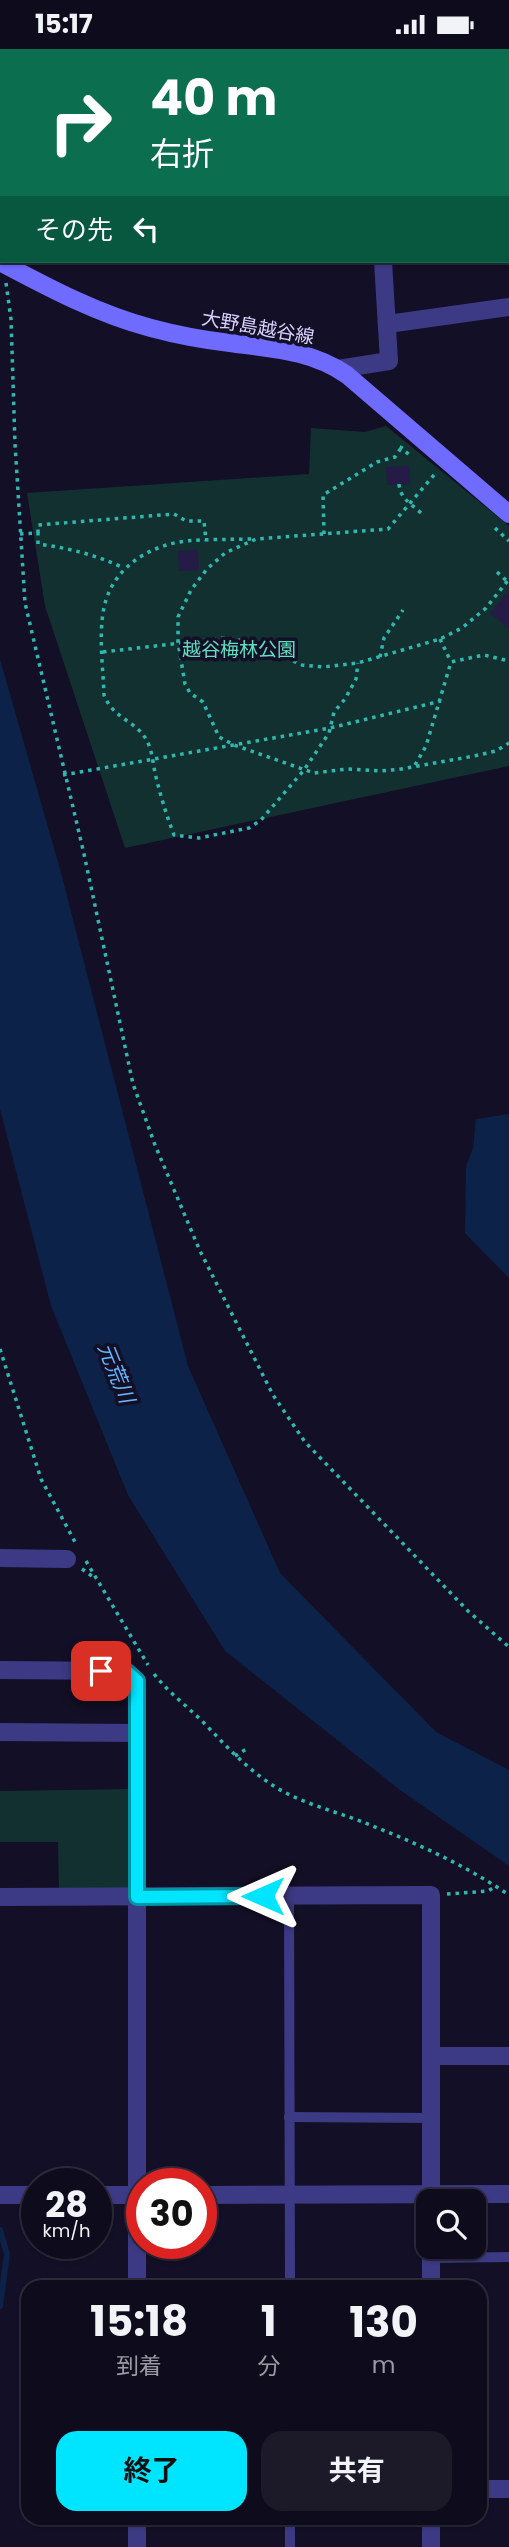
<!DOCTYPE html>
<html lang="ja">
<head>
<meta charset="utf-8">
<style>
	:root { --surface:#0e0b1c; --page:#1c1929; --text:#f1f3f6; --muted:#9b9ba3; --line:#2e2b3b; --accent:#00e5ff }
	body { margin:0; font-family:Poppins,"Noto Sans JP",sans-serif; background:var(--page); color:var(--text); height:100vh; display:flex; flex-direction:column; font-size:26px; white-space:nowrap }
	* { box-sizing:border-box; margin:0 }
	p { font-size:23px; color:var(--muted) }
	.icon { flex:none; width:38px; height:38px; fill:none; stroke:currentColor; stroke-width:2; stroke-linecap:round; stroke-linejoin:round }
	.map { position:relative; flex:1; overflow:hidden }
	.sheet { position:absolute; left:21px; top:2231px; width:466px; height:245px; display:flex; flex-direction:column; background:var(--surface); border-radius:21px; box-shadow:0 2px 5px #0004,0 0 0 2px var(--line) }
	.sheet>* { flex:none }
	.guide { position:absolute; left:0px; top:0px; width:509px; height:214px; box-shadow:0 2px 5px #0004,0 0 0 2px var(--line); background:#0b6e4f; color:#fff; overflow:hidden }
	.buttons { position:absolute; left:416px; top:2140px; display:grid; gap:14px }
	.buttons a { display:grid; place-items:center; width:70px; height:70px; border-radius:14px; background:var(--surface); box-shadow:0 2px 5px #0004,0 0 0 2px var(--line); font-size:35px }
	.speed { position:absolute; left:21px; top:2119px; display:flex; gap:14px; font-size:35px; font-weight:700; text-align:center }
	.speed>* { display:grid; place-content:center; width:91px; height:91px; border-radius:50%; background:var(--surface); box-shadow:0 2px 5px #0004,0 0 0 2px var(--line); line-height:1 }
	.speed small { font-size:18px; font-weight:400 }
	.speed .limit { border:10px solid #d22; background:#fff; color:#111 }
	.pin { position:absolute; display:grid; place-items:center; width:60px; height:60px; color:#fff; margin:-30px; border-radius:14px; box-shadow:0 4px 10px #0006 }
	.me { position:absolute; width:77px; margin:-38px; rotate:270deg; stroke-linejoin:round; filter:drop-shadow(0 0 5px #0008) }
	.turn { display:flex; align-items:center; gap:24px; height:147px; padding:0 35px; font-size:32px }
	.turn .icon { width:91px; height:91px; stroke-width:2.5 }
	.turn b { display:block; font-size:49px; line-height:60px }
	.then { display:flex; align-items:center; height:66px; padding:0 35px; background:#0003; gap:14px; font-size:26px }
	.eta { display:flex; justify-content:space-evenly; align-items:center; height:119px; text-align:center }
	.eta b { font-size:42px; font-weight:700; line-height:49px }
	.primary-button { display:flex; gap:14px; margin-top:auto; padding:14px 35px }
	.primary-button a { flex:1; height:80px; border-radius:21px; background:var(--accent); color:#111; font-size:28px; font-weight:700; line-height:80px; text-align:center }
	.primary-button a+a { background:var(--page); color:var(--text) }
	.status { display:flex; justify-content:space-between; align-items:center; height:49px; padding:0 35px; background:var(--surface); direction:ltr }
	.status svg { height:19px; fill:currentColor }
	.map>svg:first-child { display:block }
	.green { fill:#12302f }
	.water { fill:#0c2248 }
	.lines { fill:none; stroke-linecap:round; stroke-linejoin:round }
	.stream { stroke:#0c2248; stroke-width:6 }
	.building { fill:#241b47 }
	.path { stroke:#2fb8b0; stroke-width:3.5; stroke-dasharray:3.5 5; stroke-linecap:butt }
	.service { stroke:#3d3a85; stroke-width:10 }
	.minor { stroke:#3d3a85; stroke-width:18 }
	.secondary { stroke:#6f6bff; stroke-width:18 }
	.route-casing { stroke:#0095a6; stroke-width:18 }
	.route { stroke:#00e5ff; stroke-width:12 }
	.labels { text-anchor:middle; stroke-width:7; stroke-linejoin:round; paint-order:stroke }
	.street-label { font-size:19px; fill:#d9d4ff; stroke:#130f26 }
	.park-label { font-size:19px; fill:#5fe0c0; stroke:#130f26 }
	.water-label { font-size:21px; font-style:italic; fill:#62b6ff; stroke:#130f26 }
</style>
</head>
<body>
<div class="status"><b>15:17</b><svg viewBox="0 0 49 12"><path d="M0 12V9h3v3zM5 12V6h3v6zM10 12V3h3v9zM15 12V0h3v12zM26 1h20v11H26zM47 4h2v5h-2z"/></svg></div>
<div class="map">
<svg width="509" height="2498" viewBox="0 0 509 2498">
	<rect width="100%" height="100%" fill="#130f26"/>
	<!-- green -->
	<g class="green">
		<polygon points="386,377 509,477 509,717 125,799 45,557 27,444 309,425 311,379 365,383"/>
		<polygon points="132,1740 133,1844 59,1845 58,1793 0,1793 0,1742"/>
	</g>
	<!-- water -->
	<g class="water">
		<polygon points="0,610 60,820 188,1317 280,1524 436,1683 509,1721 509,1817 400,1741 225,1602 128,1446 51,1257 0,1060"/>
		<polygon points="509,1065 509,1229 465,1184 466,1117 473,1099 476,1070"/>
	</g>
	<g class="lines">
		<!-- stream -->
		<polyline class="stream" points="0,2181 7,2205 0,2257"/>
	</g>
	<!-- building -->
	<g class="building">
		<polygon points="409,417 410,435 387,436 386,418"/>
		<polygon points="198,501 199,521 179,522 178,502"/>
		<polygon points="509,541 509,580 490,564"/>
	</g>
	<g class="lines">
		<!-- path -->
		<g class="path">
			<polyline points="6,234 11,270 15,395 25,554 84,805 133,1035 155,1096 200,1202 273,1346 305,1393 468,1562 509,1598"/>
			<polyline points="402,397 401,399 412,408"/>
			<polyline points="434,426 388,480 256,490 225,504 207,520 191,541 178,568 178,593 185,635 190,644 203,653 219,688 234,696 314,724 347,720 381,722 401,720 474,707 496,702 509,694"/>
			<path d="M 399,435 C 400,449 411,455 421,464"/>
			<polyline points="495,479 509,492"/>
			<polyline points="38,484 38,476 174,465 186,472 204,472 206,492"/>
			<path d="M 20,485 L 38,484 L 38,495 C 69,499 96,506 124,519"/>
			<polyline points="324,485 323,446 377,413 395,408 401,399"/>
			<path d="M 251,490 C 228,491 191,489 170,495 C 136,504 108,528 103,564 C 99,590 103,619 104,646 C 113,670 137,672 147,692 C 152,701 153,714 155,724 C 160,745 166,765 174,786 L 199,789 L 249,779 L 261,771 L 304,721 L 329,684 L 334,663 L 345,650 L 356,630 L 358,614"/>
			<polyline points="497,523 509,534"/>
			<polyline points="440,590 451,613"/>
			<polyline points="103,603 224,589 252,593 302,616 323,618 358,614 440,590 462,579 486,559 509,530"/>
			<polyline points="380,608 384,589 403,561"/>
			<polyline points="415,716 426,697 451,613 484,606 509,612"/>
			<polyline points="63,726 330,679 441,652"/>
			<polyline points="0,1300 41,1430 75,1493"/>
			<polyline points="86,1512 148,1616"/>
			<polyline points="82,1520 96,1530"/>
			<path d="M 154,1625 C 169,1644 187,1657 204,1674 C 230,1701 255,1729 290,1746 C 317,1759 348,1766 375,1778 C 421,1796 468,1818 509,1846"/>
			<polyline points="235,1707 248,1699"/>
			<polyline points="447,1845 488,1842 496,1837"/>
		</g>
		<!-- service -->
		<g class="service">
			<polyline points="23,0 27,2"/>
			<polyline points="234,0 235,2"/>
			<polyline points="289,1847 290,2238"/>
			<polyline points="289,2068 431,2069"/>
			<polyline points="431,2209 509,2208"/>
			<polyline points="290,2498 290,2469"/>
		</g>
		<!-- minor -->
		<g class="minor">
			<polyline points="423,0 424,2"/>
			<polyline points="123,2 124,0"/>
			<polyline points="475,2 482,0"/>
			<polyline points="508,139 509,139"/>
			<polyline points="0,173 2,176"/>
			<polyline points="388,275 509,258"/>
			<polyline points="338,320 389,312 383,212"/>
			<polyline points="0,1509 67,1510"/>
			<polyline points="0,1621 126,1622 137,1632 137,2238"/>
			<polyline points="0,1683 137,1684"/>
			<polyline points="0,1848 431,1846 431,2152"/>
			<polyline points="431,2007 509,2007"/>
			<polyline points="0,2146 37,2146"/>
			<polyline points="96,2146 142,2146"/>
			<polyline points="201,2146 509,2145"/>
			<polyline points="431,2198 431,2238"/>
			<polyline points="480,2440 509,2440"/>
			<polyline points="137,2469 137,2498"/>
			<polyline points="431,2469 431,2498"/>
		</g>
		<!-- secondary -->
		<path class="secondary" d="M 0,213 C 49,239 98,265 151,279 C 177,286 204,291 230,294 C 272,300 311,301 347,326 L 509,465"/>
	</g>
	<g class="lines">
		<!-- route casing -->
		<g class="route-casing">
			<polyline id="route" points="101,1622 126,1622 137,1632 137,1848 263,1847"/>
		</g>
		<!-- route -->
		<use href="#route" class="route"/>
	</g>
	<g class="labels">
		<!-- street labels -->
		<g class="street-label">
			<text transform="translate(258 278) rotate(10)" y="7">大野島越谷線</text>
		</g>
		<!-- park labels -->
		<g class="park-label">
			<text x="239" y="607">越谷梅林公園</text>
		</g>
		<!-- water labels -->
		<g class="water-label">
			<text transform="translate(116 1324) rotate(68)" y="7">元荒川</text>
		</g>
	</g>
</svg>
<div class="buttons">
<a><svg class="icon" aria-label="search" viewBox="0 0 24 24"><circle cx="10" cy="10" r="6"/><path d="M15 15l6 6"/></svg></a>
</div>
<div class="speed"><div>28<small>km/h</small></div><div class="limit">30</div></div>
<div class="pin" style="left:101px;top:1622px;background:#d93025"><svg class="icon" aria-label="arrive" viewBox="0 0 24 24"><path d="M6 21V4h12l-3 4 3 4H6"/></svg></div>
<svg class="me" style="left:263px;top:1847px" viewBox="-20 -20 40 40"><path d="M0-17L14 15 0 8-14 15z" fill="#00e5ff" stroke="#fff" stroke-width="4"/></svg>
<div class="guide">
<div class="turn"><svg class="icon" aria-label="right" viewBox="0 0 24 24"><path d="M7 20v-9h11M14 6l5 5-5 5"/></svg><div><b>40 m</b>右折</div></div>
<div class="then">その先<svg class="icon" aria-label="left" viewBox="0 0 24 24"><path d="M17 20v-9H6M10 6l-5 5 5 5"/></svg></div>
</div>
<section class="sheet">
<div class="eta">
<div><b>15:18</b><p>到着</p></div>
<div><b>1</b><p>分</p></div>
<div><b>130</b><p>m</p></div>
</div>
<div class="primary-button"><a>終了</a><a>共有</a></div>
</section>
</div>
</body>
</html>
